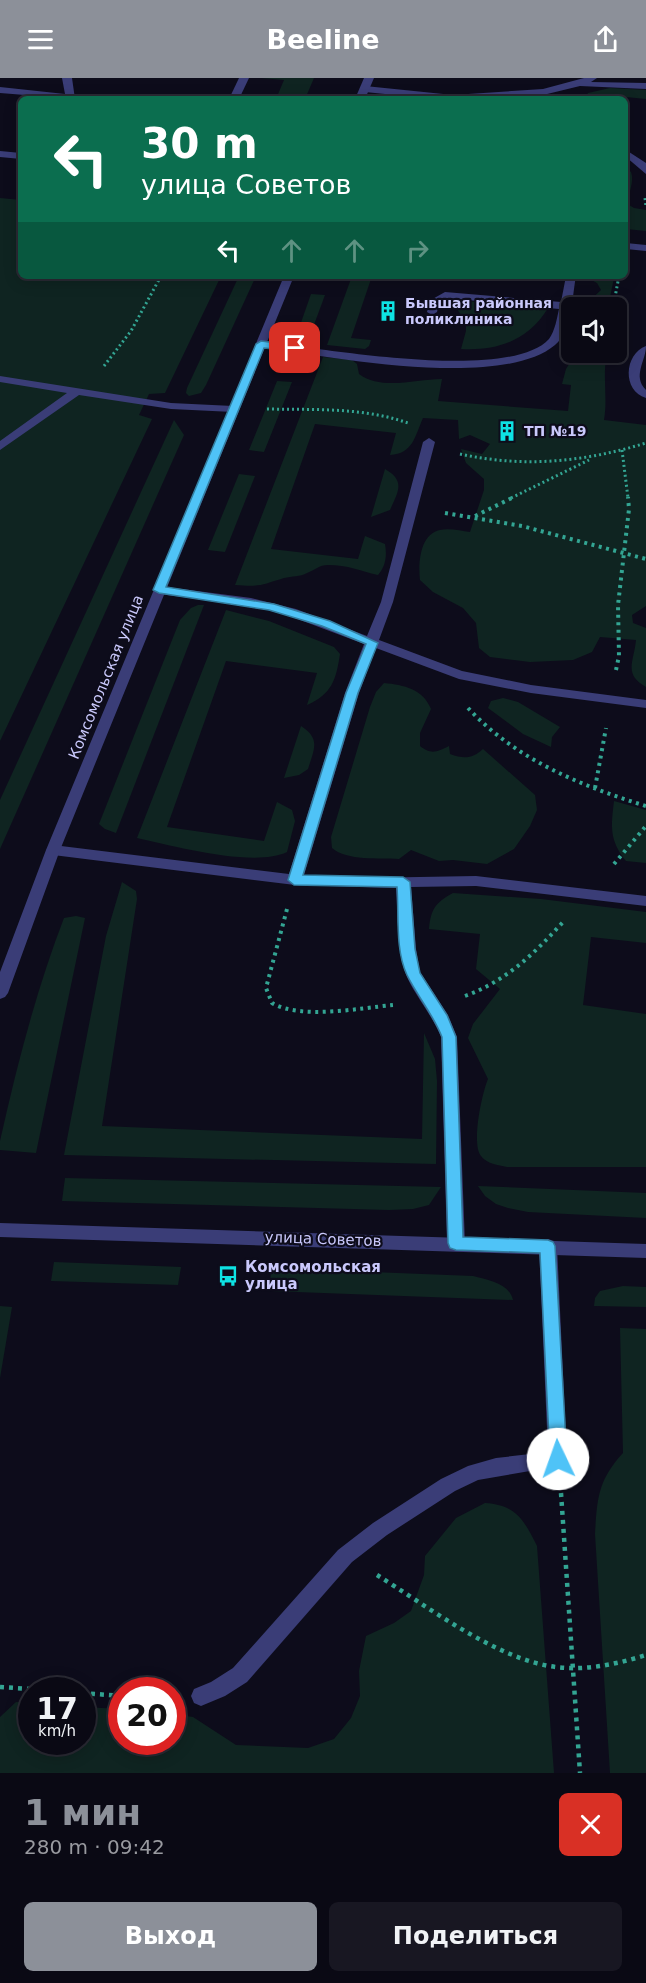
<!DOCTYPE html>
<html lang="ru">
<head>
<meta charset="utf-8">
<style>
	:root { --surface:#0a0914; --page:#181722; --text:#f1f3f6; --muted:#999aa0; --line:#2a2a34; --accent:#8c9099 }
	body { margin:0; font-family:"DejaVu Sans",sans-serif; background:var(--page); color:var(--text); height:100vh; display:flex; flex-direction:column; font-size:22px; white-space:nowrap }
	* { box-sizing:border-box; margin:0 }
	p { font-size:20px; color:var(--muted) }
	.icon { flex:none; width:33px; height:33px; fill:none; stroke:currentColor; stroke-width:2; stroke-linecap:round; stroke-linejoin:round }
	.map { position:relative; height:1695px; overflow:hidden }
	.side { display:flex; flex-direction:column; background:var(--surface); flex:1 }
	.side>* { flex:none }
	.hud { position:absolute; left:18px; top:18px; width:610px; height:183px; border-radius:9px; box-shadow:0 3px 15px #0003,0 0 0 2px var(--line); background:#0b6e4f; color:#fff; overflow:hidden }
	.buttons { position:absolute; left:561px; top:219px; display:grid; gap:12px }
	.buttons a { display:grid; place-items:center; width:66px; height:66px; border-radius:9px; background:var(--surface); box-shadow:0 3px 15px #0003,0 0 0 2px var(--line); font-size:30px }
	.speed { position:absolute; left:18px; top:1599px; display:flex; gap:12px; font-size:30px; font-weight:700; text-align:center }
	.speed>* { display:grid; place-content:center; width:78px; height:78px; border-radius:50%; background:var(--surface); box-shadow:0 3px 15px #0003,0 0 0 2px var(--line); line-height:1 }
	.speed small { font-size:15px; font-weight:400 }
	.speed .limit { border:9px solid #d22; background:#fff; color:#111 }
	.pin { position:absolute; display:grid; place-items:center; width:51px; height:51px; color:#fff; margin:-26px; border-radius:12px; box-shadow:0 3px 9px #0006 }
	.me { position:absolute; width:66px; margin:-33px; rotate:357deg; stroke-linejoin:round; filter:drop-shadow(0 0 4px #0008) }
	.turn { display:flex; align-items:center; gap:21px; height:126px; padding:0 24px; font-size:27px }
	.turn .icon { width:78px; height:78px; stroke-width:2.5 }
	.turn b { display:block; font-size:42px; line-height:51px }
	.lanes { display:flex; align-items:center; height:57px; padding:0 24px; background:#0003; justify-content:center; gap:30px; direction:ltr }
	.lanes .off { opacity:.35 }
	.round { display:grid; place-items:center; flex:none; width:63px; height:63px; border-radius:9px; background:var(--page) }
	.summary { display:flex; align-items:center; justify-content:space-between; height:102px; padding:0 24px }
	h1 { font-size:36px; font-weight:600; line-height:45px; color:var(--accent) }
	.button { display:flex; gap:12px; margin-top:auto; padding:12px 24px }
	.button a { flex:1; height:69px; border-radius:9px; background:var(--accent); color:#fff; font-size:24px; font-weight:600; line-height:69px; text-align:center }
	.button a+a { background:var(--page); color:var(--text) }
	header { display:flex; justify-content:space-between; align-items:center; height:78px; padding:0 24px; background:var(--accent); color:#fff; font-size:27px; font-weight:600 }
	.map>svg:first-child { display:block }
	.green { fill:#0f2421 }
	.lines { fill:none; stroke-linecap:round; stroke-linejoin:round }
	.path-far2 { stroke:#33a593; stroke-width:3; stroke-dasharray:2 3; stroke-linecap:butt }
	.path-far1 { stroke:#33a593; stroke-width:4; stroke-dasharray:3 4.5; stroke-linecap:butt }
	.path { stroke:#33a593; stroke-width:4.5; stroke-dasharray:4 5; stroke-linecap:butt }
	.service { fill:#3a3d77; fill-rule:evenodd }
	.minor { fill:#3a3d77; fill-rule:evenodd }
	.tertiary { fill:#3a3d77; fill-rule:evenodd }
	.route { fill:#4fc3f7; stroke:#337fa1; stroke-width:1.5 }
	.labels { text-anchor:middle; stroke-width:4.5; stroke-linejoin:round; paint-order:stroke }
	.far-poi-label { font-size:14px; font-weight:bold; fill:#cac9fc; stroke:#0d0c1b; text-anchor:start }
	.street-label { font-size:15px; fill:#cac9fc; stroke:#0d0c1b }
	.poi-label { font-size:15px; font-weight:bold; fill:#cac9fc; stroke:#0d0c1b; text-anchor:start }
</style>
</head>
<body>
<header><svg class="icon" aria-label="menu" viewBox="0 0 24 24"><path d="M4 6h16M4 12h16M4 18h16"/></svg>Beeline<svg class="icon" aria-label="share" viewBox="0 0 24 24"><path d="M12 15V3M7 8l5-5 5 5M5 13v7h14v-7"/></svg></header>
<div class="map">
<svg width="646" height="1695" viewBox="0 0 646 1695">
	<rect width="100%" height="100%" fill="#0d0c1b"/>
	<!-- green -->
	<g class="green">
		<polygon points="261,0 314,0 305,21 276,21 284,2"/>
		<polygon points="610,10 646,12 646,21 616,18 615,21 585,21 588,15"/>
		<path d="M 626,90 L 631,94 C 635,105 627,115 629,127 L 634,130 L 646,132 L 646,153 L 626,151 Z"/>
		<polygon points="0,120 21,122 21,198 221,198 165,315 149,316 139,337 152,341 0,663"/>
		<polygon points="239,198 256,198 206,307 201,315 189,318 186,315 187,310"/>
		<polygon points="352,198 372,198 351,260 371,262 369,268 365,271 327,267"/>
		<polygon points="584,198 614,200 608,229 583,229 601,212 597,205"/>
		<polygon points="311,216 325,217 308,263 302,262 297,256"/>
		<path d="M 467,223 L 548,230 C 528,263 497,273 461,271 L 466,253 L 466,244 L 457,231 L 461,226 Z"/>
		<path d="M 576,275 L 607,275 C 602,299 608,319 604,342 L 646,347 L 646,528 L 632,537 L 633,545 L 646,550 L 646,609 C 623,596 634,584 636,562 L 600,559 L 592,574 L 573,582 L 530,584 L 490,579 L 479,570 L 476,545 L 463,530 L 433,514 L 420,502 C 418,485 420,456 440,452 C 450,450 461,453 470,454 L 484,412 L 484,401 L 466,385 L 461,371 L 482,376 L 490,366 L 470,357 L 459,361 L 458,342 L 423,340 C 415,358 413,376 390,377 L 396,355 L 315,346 L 271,471 L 358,481 L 365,458 L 385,466 C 387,477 386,488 378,497 C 360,493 348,487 328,487 C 319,487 315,492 307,495 C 300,499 292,498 284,500 C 261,507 261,509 235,507 L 323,279 L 352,282 L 357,286 L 359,296 C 382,313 416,301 442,301 L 438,323 L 568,333 L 571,307 L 562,306 L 566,291 Z"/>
		<polygon points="277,303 292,304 264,374 249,372"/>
		<polygon points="174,342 184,357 0,771 0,722"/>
		<path d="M 385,391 C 406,403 398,414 390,432 L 371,439 Z"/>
		<polygon points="239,396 255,398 225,474 208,472"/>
		<polygon points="198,527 204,527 116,755 105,751 99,746 180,542 191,530"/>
		<path d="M 226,532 L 269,543 L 334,569 L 340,576 C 336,602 332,616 307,627 L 317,595 L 226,583 L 167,749 L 264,763 L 277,724 L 292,732 L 295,743 L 287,774 C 255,790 173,768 137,760 Z"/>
		<path d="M 384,605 C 404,607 423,611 431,631 L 420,655 L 420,668 C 431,677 437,674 449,668 L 450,676 C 464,681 472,681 483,671 L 535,717 L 537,732 L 530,748 L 514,771 L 487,786 L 453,782 L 439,783 L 411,772 L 399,781 C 379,780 347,783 332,770 L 331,759 L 370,629 L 376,614 Z"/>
		<polygon points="503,620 518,624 560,649 552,659 551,669 523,656 488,630 491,623"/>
		<path d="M 301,648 C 321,661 314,671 308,691 L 299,697 L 284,700 Z"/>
		<path d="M 614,723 L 646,732 L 646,785 L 626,783 C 609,762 611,748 614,723 Z"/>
		<polygon points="122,804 136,813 137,821 102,1048 422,1061 424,955 435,981 437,1003 436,1086 64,1077 106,858"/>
		<path d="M 453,815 L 541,821 L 646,834 L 646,865 L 591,859 L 583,927 L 646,936 L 646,1089 L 507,1089 C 498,1087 487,1086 481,1078 C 471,1066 482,1015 488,1001 L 468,960 L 473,946 L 500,911 L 476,891 L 480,856 L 429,851 C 431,831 435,825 453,815 Z"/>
		<path d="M 76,838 L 85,840 L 36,1075 L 0,1072 L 0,1063 C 17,987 36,913 64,840 Z"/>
		<polygon points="65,1100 441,1109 429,1127 413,1131 389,1132 62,1123"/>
		<polygon points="478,1108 646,1115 646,1140 528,1134 508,1130 496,1126 485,1118"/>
		<polygon points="54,1184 181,1189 178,1207 51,1203"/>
		<path d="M 271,1190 L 473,1198 C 488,1202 509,1205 513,1222 L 270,1213 Z"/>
		<polygon points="623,1208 646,1209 646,1229 594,1228 595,1220 600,1213"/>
		<polygon points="0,1228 12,1229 0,1300"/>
		<path d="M 620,1250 L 646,1251 L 646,1695 L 610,1695 L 595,1456 C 597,1421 598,1402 623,1375 Z"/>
		<path d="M 485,1425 C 516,1427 524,1442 537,1468 L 554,1695 L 0,1695 L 0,1639 L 16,1624 L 31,1625 L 32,1664 L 82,1664 L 83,1629 L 121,1631 L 122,1664 L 172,1664 L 173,1636 L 193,1639 L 236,1667 L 308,1670 L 334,1661 L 351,1640 L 360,1618 L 359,1593 L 366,1558 L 394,1545 L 411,1533 L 424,1497 L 425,1478 L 456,1440 Z"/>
	</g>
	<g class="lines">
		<!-- path-far2 -->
		<g class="path-far2">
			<polyline points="645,120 646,129"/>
			<polyline points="613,230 619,198"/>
			<polyline points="616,244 627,249"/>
			<polyline points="104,288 131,253 161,198"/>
			<path d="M 267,331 C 315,332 362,329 408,345"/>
			<polyline points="622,372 628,420"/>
			<path d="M 460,376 C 524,390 584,384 646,365"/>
			<polyline points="511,420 589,382"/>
		</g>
		<!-- path-far1 -->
		<g class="path-far1">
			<polyline points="445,435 522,448 646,481"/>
			<polyline points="475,438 514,419"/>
			<polyline points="616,592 619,578 618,527 629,431 628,419"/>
			<path d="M 468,630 C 515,681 581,708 646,728"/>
			<polyline points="595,710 606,650"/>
			<polyline points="614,786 646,748"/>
			<path d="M 287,831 L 266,910 L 272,925 C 301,942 360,930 393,927"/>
			<path d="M 465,918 C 506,903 534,876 563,844"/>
		</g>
		<!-- path -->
		<g class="path">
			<polyline points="561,1415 580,1695"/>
			<path d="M 377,1497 C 427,1528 497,1582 556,1589 C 586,1593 617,1586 646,1577"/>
			<polyline points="0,1609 47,1612"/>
			<polyline points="82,1615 122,1618"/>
		</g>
		<!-- service -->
		<g class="service">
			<polygon points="62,0 72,0 75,21 0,15 0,9 65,16"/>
			<polygon points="239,0 249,0 239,21 229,21"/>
			<polygon points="584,0 597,0 591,4 646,5 646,11 580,8 543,17 467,21 435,21 365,14 360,11 365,8 453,17 543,11"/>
			<polygon points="626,72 646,85 646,96 626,79"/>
			<path d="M 566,198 L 576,198 C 572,219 572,253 555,267 C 502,312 328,279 261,269 L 255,266 L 261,263 C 318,270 509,305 549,261 C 555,253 557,240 559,231 L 447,220 L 439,225 L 437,234 L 432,237 L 427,234 L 429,223 L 445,214 L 561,224 Z"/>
			<path d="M 646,268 C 646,283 632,298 646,312 L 646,320 C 622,313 624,276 646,268 Z"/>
			<polygon points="0,298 171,325 233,328 239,331 233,334 171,331 79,317 0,372 0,363 67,315 0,304"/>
			<path d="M 429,360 L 435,364 L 393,524 L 379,562 L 462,593 L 531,607 L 646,622 L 646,630 L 531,615 L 459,601 L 376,570 L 359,615 L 304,797 L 362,800 L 476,798 L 646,818 L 646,828 L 476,808 L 411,809 L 416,871 L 420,894 L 448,937 L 457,959 L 465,1165 L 462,1170 L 456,1172 L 450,1170 L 447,1165 L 441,959 C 432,936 412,914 405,894 C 397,867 398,837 396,810 L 295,807 L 53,777 L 46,772 L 53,767 L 289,796 L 345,615 L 364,566 L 287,537 L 251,528 L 159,516 L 153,512 L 159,508 L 251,520 L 296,531 L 367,558 L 381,524 L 423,364 Z"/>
			<polygon points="548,1161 554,1163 557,1168 567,1381 565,1387 478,1402 455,1413 387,1457 352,1484 247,1604 225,1618 201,1628 194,1625 191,1618 194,1611 211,1604 233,1590 338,1472 373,1445 441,1401 468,1388 496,1380 548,1374 539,1168 542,1163"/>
		</g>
		<!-- minor -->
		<g class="minor">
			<polygon points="0,73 21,75 21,81 0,79"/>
			<polygon points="626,165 646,167 646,173 626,171"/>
		</g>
		<!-- tertiary -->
		<g class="tertiary">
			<polygon points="364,0 374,0 365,21 355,21"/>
			<polygon points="284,198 294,198 60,772 8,915 5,919 0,921 0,894 46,772"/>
			<polygon points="0,1145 646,1166 646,1180 0,1159"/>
		</g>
	</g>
	<!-- route -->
	<path class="route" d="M 261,263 L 295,267 L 300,270 L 295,273 L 264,270 L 166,509 L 274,526 L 330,543 L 378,565 L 358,615 L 303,797 L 403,799 L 410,804 L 415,871 L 420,895 L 447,937 L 456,959 L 463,1159 L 548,1162 L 553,1164 L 555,1168 L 567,1381 L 564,1387 L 558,1389 L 552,1387 L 550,1381 L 540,1175 L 456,1172 L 450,1170 L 448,1165 L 442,959 C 433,936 418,919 407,897 C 395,872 399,836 397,809 L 294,807 L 288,802 L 346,615 L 366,566 L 322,548 L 269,532 L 159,515 L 153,512 L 256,266 Z"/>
	<!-- icons -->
	<defs>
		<g id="building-bare" transform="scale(1.62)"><path d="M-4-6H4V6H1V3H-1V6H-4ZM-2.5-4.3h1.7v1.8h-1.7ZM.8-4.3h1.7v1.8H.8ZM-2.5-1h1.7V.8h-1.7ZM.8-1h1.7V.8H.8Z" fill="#0ee2e3" stroke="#0d0c1b" stroke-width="2.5" paint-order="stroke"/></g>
		<g id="bus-bare" transform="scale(1.62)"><path d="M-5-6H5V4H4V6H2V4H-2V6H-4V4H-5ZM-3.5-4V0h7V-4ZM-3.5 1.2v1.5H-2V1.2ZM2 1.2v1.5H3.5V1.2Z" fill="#0ee2e3" stroke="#0d0c1b" stroke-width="2.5" paint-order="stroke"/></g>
	</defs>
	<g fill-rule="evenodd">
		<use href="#building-bare" x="388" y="233"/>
		<use href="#building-bare" x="507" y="353"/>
		<use href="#bus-bare" x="228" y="1198"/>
	</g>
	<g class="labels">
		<!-- far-poi labels -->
		<g class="far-poi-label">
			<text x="405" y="230">Бывшая районная<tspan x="405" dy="16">поликлиника</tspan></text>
			<text x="524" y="358">ТП №19</text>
		</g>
		<!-- street labels -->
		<g class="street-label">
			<text transform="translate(106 599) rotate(-68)" y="5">Комсомольская улица</text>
			<text transform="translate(323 1161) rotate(2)" y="5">улица Советов</text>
		</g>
		<!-- poi labels -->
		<g class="poi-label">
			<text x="245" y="1194">Комсомольская<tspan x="245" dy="17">улица</tspan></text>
		</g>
	</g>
</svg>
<div class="buttons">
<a><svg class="icon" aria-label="sound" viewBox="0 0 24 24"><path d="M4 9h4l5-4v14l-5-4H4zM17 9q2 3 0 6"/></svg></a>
</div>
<div class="speed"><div>17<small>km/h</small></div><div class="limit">20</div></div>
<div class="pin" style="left:295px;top:270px;background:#d93025"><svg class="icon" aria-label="arrive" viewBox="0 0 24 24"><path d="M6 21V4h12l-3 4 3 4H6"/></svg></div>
<svg class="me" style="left:558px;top:1381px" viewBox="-20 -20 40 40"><circle r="19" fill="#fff"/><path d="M0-13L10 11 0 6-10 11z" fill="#4fc3f7"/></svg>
<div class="hud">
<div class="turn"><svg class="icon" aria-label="left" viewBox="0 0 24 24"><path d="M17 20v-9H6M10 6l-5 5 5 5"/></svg><div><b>30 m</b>улица Советов</div></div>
<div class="lanes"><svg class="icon" aria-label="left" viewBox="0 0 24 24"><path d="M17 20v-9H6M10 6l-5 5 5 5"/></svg><svg class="icon off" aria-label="ahead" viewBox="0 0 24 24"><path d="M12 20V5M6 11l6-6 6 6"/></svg><svg class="icon off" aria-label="ahead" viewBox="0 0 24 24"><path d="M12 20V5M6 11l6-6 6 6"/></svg><svg class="icon off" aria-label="right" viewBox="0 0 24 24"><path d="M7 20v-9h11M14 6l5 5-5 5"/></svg></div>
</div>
</div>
<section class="side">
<div class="summary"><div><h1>1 мин</h1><p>280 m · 09:42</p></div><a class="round" style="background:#d93025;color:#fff"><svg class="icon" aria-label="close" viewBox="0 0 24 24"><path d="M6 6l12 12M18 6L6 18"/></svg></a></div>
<div class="button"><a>Выход</a><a>Поделиться</a></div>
</section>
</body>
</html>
